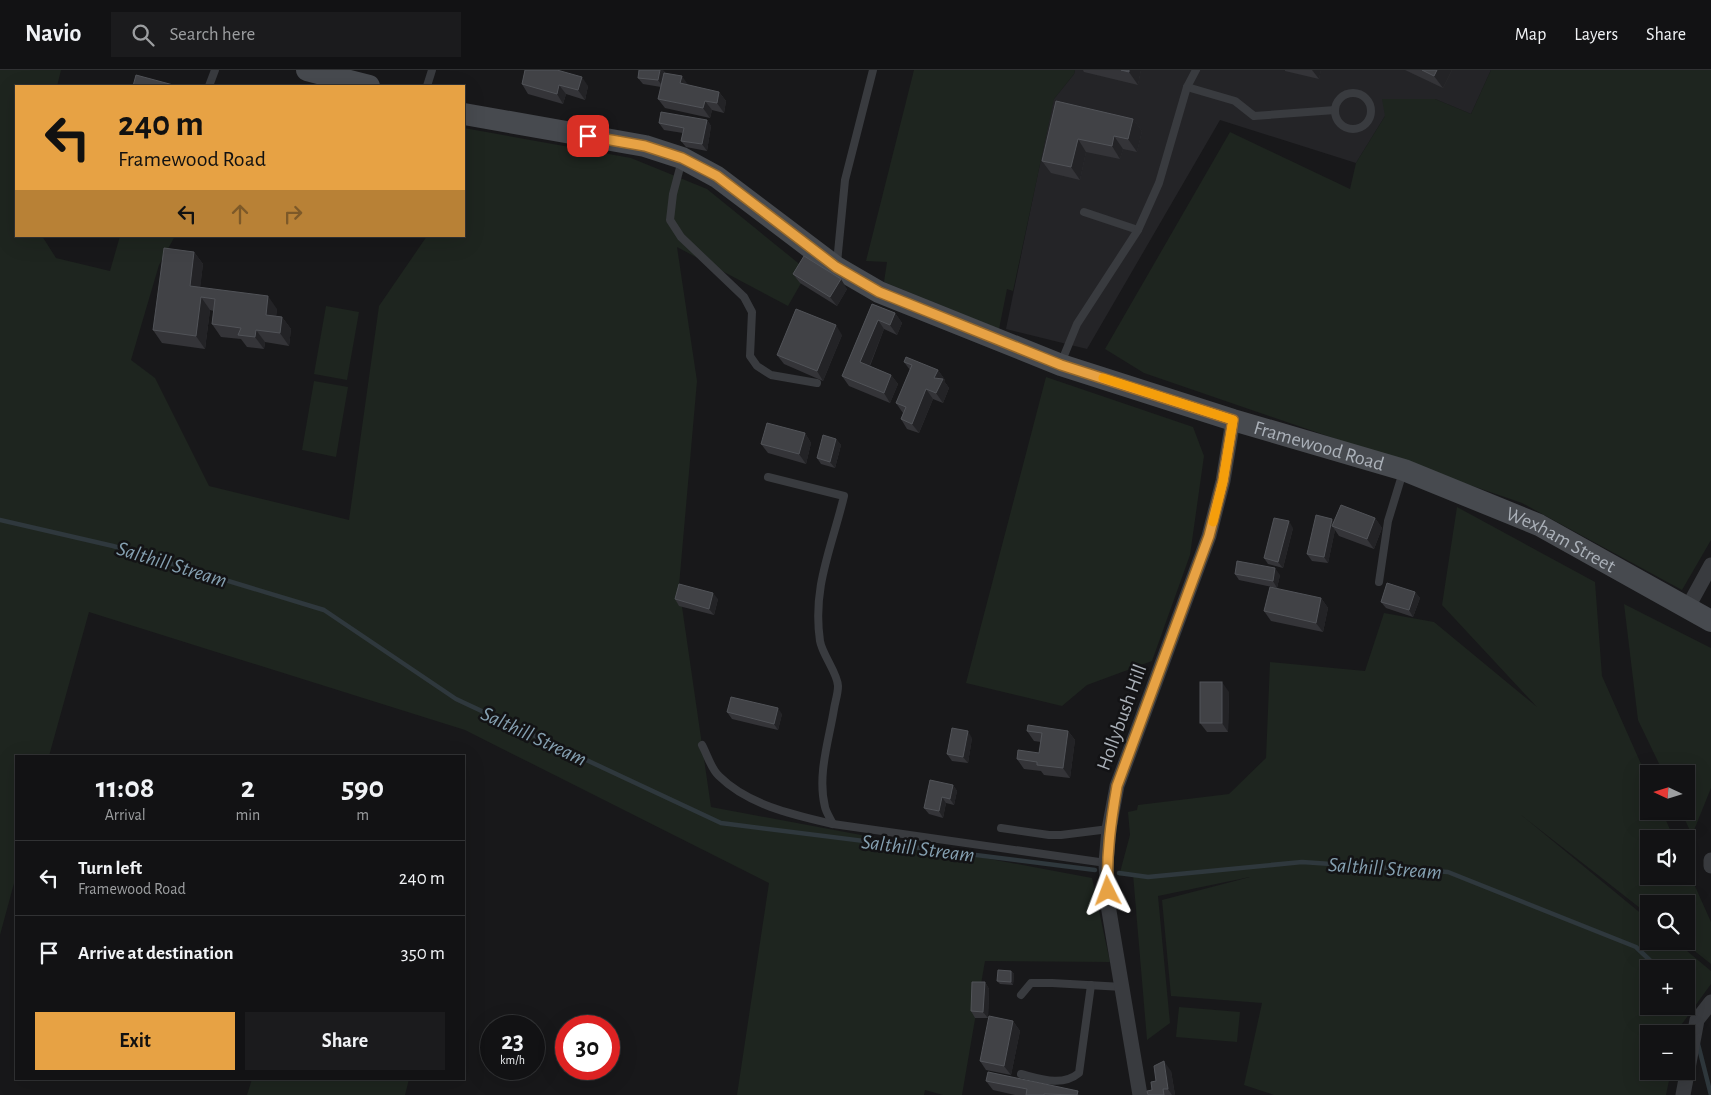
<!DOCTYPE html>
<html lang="en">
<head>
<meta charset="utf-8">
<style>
	:root { --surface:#121214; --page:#1b1b1d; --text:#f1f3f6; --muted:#9c9ea0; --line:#313234; --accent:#e7a244 }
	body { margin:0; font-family:"Alegreya Sans",sans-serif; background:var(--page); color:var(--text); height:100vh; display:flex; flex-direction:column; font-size:19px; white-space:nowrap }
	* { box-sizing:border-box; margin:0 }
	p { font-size:16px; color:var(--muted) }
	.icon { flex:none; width:28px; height:28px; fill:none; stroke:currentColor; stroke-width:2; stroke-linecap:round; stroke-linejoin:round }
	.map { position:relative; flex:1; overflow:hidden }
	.drawer { position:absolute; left:15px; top:685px; width:450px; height:325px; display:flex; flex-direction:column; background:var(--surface); border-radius:0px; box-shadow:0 5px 20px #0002,0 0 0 1px var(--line) }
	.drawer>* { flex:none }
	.top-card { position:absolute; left:15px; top:15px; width:450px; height:152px; border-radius:0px; box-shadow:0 5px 20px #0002,0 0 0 1px var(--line); background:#e7a244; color:#111; overflow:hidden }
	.needle { width:32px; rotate:274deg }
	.buttons { position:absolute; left:1640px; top:695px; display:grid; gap:10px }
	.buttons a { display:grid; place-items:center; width:55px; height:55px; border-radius:0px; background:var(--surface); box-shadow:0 5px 20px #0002,0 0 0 1px var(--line); font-size:25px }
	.speed { position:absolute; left:480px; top:945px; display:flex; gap:10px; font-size:25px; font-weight:700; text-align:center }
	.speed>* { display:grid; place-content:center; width:65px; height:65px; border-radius:50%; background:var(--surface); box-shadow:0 5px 20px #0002,0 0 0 1px var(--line); line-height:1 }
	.speed small { font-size:12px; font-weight:400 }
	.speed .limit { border:8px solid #d22; background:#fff; color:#111 }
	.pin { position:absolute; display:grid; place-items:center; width:42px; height:42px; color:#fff; margin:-21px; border-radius:10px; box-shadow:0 2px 8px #0006 }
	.me { position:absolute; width:55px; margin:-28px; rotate:357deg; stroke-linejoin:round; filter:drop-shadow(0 0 4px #0008) }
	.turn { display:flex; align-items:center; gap:18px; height:105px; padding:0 20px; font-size:22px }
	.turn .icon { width:65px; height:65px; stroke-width:2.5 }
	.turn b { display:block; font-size:35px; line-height:42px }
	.lanes { display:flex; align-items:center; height:48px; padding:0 20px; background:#0003; justify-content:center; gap:25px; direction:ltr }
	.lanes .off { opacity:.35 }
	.eta { display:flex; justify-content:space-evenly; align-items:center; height:85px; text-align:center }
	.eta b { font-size:30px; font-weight:600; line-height:35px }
	.primary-button { display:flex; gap:10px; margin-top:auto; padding:10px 20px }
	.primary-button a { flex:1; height:58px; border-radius:0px; background:var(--accent); color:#111; font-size:20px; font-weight:600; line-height:58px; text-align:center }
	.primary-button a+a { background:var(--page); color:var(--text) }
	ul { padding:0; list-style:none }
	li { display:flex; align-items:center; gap:15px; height:75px; padding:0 20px; border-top:1px solid var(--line) }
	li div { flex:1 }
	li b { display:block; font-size:19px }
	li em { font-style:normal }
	header { display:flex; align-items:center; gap:30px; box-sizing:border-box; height:70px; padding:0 25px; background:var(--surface); border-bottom:1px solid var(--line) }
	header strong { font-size:24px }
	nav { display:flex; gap:28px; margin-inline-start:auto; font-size:18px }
	.search { width:350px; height:45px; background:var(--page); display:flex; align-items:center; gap:12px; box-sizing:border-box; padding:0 18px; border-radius:0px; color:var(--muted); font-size:19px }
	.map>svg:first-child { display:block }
	.built { fill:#242427 }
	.green { fill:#1e251f; fill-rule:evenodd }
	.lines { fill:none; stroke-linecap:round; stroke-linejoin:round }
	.stream { stroke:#2f383d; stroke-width:4.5 }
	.lane { stroke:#393b3f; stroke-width:8 }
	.street { stroke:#393b3f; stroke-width:15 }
	.secondary { stroke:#474a4f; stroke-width:22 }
	.wall { fill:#343438 }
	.shaded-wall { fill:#232326 }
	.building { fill:#414246; stroke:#515358 }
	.route-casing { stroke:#96692c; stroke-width:12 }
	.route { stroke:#e7a244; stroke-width:9 }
	.slow { stroke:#f59e0b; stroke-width:9 }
	.labels { text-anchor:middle; stroke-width:5; stroke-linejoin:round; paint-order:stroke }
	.street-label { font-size:20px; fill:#abb1b9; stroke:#131315 }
	.water-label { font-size:21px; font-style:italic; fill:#85a0b1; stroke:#131315 }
</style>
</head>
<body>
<header>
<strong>Navio</strong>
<div class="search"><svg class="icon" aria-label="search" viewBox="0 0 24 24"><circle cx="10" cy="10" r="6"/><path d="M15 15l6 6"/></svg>Search here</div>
<nav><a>Map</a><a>Layers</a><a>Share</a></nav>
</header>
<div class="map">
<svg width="1711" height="1025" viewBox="0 0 1711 1025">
	<rect width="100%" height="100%" fill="#18181a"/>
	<!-- built -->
	<polygon class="built" points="1075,0 1491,0 1471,44 1435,29 1385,46 1356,93 1220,50 1087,279 1006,259 1053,30 1074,4"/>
	<!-- green -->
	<g class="green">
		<polygon points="0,0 61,0 57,16 16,16 16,166 42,166 56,188 110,201 120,166 175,166 159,195 131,290 155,308 209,416 349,450 379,236 427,166 464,166 464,58 631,88 707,119 808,201 788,236 677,177 697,311 679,516 711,737 1092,808 1110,892 985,891 962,1025 943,1025 925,1020 924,1025 737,1025 769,813 465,660 89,542 49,686 16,686 16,806 0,865"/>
		<polygon points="914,0 1075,0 1074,4 1054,29 1013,221 1007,219 999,259 884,212 887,192 866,191"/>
		<polygon points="1491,0 1711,0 1711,470 1682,520 1522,433 1144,303 1105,279 1230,62 1350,119 1356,93 1385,46 1382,29 1435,29 1471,44"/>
		<polygon points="326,236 359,242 347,310 314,304"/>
		<polygon points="1046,307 1193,357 1204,386 1190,485 1152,591 1087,615 1062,636 966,613"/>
		<polygon points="314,311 348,317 336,387 302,380"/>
		<path d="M 1457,437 L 1595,512 L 1602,606 L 1649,712 L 1649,741 L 1662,741 L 1674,769 L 1649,769 L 1649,806 L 1686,806 L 1686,796 L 1711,852 L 1711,894 L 1682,871 L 1686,871 L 1686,834 L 1649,834 L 1649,845 L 1520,744 L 1649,850 L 1649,871 L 1675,871 L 1711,901 L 1711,914 L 1679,958 L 1678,964 L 1649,964 L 1649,1001 L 1671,1001 L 1666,1025 L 1274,1025 L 1244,1015 L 1262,933 L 1171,926 L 1162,830 L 1250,807 L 1158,826 L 1170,953 L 1147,970 L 1133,804 L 1119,806 L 1130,765 L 1128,742 L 1137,740 L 1138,735 L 1229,724 L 1266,688 L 1270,592 L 1365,601 L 1384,543 L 1434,552 L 1537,637 L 1442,535 ZM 1649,899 L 1686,899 L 1686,936 L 1649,936 Z"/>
		<polygon points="1624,534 1711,578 1711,718 1692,765 1681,741 1686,741 1686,704 1664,704 1638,650"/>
		<polygon points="1179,937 1240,942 1237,972 1176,967"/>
		<polygon points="252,1009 409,1009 405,1025 247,1025"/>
	</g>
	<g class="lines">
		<!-- stream -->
		<g class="stream">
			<polyline points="0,450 113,476 324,540 456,629 721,753 1095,800"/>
			<polyline points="1119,803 1148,807 1302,792 1448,802 1636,877 1659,899"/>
			<polyline points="1686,925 1691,943"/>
			<polyline points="1698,974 1711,1025"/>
		</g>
		<!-- lane -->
		<g class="lane">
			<polyline points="209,16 215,0"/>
			<polyline points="427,16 432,0"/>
			<polyline points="1187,17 1235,31 1254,46 1335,40"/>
			<circle cx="1353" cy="41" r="18"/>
			<polyline points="682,90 673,124 670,150 681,167 744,227 752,242 750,286 757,296 771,305 817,313"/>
			<polyline points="1084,142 1138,160"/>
			<polyline points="837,193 845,110 873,0"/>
			<polyline points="1061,293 1077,254 1138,160 1159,113 1187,17 1196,0"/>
			<path d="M 768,407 L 844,426 C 832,477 812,517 820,571 C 822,584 838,604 838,616 C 838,624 835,632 834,639 C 829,670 817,705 825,737 C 826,742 830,748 833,754"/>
			<polyline points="1379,512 1388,451 1403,402"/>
			<path d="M 702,675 C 707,684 711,699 719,706 C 748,735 794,745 833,754 L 1106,793"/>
			<polyline points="1001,758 1049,765 1061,765 1109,759"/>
			<polyline points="1021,925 1031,913 1052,913 1123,917"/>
			<path d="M 1021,1004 C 1041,1009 1062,1017 1079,1003 L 1091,915"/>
		</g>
		<!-- street -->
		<g class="street">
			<polyline points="1688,537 1711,495"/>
			<polyline points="1711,790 1711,796"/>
			<polyline points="1140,1025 1108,835 1106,793 1109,759 1117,716 1209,466 1223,411 1233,350"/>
			<polyline points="1683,1025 1697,950 1711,932"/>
		</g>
		<!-- secondary -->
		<g class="secondary">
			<polyline points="307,0 369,16"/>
			<path id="s1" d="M 464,44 L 645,76 L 682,88 L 717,107 L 836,197 L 879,222 L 1061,295 L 1233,350 L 1404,400 L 1539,455 L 1711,551"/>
		</g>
	</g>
	<!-- wall -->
	<g class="wall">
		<polygon points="525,0 588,16 585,30 566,24 563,34 528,24 522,14"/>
		<polygon points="1083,0 1141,0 1138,15 1084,2"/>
		<polygon points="1285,0 1321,0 1319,9 1285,1"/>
		<polygon points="1405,0 1452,0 1443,18"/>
		<polygon points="665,2 664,3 688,15 719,22 726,31 724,43 712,40 710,48 665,38 658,29 661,17 643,14 638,8"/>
		<polygon points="1056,31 1133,49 1142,61 1137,82 1123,79 1120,89 1086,82 1080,110 1051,103 1042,91"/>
		<polygon points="707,50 711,56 707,81 686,77 681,71 683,63 664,60 659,53"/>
		<polygon points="194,182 203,194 200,217 277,239 276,246 282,247 291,259 289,276 265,272 264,279 247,277 241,269 221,267 212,254 214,241 210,240 205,279 162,273 153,260"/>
		<polygon points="793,204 847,219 837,236 800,213"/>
		<polygon points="872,234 895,243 902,253 897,265 884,259 870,296 891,305 898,314 890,333 849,316 842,306"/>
		<polygon points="842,265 823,311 784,294 777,285"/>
		<polygon points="904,292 938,300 945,310 944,311 949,318 943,333 933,329 919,363 907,359 901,349 903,343 896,333 910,300"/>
		<polygon points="805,363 811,373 806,394 768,383 761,374"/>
		<polygon points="836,369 841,375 835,398 821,394 817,388"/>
		<polygon points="1375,448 1382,458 1374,479 1339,466 1335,460 1328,493 1312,491 1307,484 1334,452"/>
		<polygon points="1293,458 1283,498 1268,494 1264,488"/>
		<polygon points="1235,504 1280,505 1277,518 1239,510"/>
		<polygon points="1415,522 1420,528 1413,547 1386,538 1381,532"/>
		<polygon points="1321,528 1328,538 1323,562 1271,551 1264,541"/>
		<polygon points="675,529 718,529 714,545 679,536"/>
		<polygon points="1229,622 1228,662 1207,662 1200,653"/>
		<polygon points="727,642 782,644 778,660 732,649"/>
		<polygon points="1027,661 1068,661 1075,670 1070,708 1044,705 1041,701 1024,699 1017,689 1039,683 1041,672 1034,671"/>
		<polygon points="972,668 968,693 952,691 947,684"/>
		<polygon points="953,715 957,721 954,735 946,733 943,748 929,744 924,738"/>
		<polygon points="1011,901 1014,904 1013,915 1000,914 997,911"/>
		<polygon points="985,912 989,919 988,948 975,948 971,941"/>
		<polygon points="1013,951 1020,961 1011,1005 986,1000 980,991"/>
		<polygon points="1171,1001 1175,1025 1148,1025 1152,1020"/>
		<polygon points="986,1011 1081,1025 1015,1025 993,1020"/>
	</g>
	<!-- shaded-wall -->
	<g class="shaded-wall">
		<polygon points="660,0 663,0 665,2 663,17 658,10"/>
		<polygon points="1129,0 1141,0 1138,15 1129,2"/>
		<polygon points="1312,0 1321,0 1319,9"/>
		<polygon points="1437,0 1452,0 1443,18 1434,6"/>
		<polygon points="682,6 689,16 680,13"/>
		<polygon points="582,7 588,16 585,30 578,20"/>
		<polygon points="559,15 566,24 563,34 557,24"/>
		<polygon points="719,22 726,31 724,43 717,33"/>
		<polygon points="705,31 712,40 710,48 703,38"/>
		<polygon points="1133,49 1142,61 1137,82 1128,69"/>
		<polygon points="707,50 711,56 707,81 702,74"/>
		<polygon points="1114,66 1123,79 1120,89 1112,76"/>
		<polygon points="1078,69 1086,82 1080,110 1071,97"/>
		<polygon points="194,182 203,194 199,228 190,216"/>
		<polygon points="841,209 847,219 837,236 830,227"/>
		<polygon points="268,226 277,239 275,257 266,245"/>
		<polygon points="201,227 210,240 205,279 196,266"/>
		<polygon points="895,243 902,253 897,265 890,255"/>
		<polygon points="282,247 291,259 289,276 280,263"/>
		<polygon points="878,250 884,259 867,302 860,292"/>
		<polygon points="836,255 842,265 823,311 817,301"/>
		<polygon points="256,260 265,272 264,279 255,267"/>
		<polygon points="938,300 945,310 944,311 949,318 943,333 936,323 934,308"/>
		<polygon points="891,305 898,314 890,333 884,323"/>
		<polygon points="926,319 933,329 919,363 912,354"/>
		<polygon points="805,363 811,373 806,394 799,384"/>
		<polygon points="836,369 841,375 835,398 830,392"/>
		<polygon points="1375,448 1382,458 1374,479 1367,469"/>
		<polygon points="1332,449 1337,455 1332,456 1335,460 1328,493 1324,487"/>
		<polygon points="1289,451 1293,458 1283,498 1278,492"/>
		<polygon points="1275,498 1280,505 1277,518 1273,511"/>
		<polygon points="1415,522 1420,528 1413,547 1409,540"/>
		<polygon points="713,523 718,529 714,545 709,539"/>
		<polygon points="1321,528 1328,538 1323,562 1316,553"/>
		<polygon points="1222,612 1229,622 1228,662 1222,653"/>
		<polygon points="778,638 782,644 778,660 774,654"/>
		<polygon points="968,661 972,668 968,693 963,687"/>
		<polygon points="1068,661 1075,670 1070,708 1063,698"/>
		<polygon points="953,715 957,721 954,735 950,729"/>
		<polygon points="942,727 946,733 943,748 939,741"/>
		<polygon points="1011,901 1014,904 1013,915 1011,912"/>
		<polygon points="985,912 989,919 988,948 983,942"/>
		<polygon points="1013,951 1020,961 1011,1005 1004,996"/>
		<polygon points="1164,991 1171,1001 1175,1025 1172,1025 1168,1019"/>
	</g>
	<!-- building -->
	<g class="building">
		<polygon points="525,0 557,0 582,7 578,20 559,15 557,24 522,14"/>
		<polygon points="639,0 660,0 658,10 638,8"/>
		<polygon points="1121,0 1129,0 1129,2"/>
		<polygon points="1422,0 1437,0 1434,6"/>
		<polygon points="664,3 682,6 680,13 719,22 717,33 705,31 703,38 658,29"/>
		<polygon points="136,5 177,16 133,16"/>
		<polygon points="1056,31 1133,49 1128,69 1114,66 1112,76 1078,69 1071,97 1042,91"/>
		<polygon points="661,42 707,50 702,74 681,71 684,58 659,53"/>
		<polygon points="164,178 194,182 190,216 268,226 266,245 282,247 280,263 256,260 255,267 238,265 241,258 212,254 215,229 201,227 196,266 153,260"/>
		<polygon points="804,186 841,209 830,227 793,204"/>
		<polygon points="872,234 895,243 890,255 878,250 860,292 891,305 884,323 842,306"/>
		<polygon points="796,239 836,255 817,301 777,285"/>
		<polygon points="906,287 938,300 934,308 943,309 936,323 926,319 912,354 901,349 906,337 896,333 912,295 904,292"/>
		<polygon points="767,353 805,363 799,384 761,374"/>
		<polygon points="823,365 836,369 830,392 817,388"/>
		<polygon points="1341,435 1375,448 1367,469 1332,456"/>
		<polygon points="1316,445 1332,449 1324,487 1307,484"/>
		<polygon points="1274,448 1289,451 1278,492 1264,488"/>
		<polygon points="1237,491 1275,498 1273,511 1235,504"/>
		<polygon points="1387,513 1415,522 1409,540 1381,532"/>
		<polygon points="679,514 713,523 709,539 675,529"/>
		<polygon points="1270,517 1321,528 1316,553 1264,541"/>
		<rect x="1200" y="612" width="22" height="41"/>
		<polygon points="731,627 778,638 774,654 727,642"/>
		<polygon points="1028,655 1068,661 1063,698 1037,695 1037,692 1017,689 1018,680 1039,683 1042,663 1027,661"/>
		<polygon points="952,658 968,661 963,687 947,684"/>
		<polygon points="930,710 953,715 950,729 942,727 939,741 924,738"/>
		<polygon points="998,900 1011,901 1011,912 997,911"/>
		<polygon points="972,912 985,912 983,942 971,941"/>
		<polygon points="989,946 1013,951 1004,996 980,991"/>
		<polygon points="1164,991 1168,1019 1163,1019 1164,1025 1148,1025 1147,1021 1152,1020 1151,1012 1156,1011 1154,996"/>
		<polygon points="988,1002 1078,1021 1077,1025 1044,1024 1044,1025 1026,1025 1027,1019 986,1011"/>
	</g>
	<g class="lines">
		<!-- route casing -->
		<g class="route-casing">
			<path id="route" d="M 588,66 L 645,76 L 682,88 L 717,106 L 836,197 L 879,222 L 1061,295 L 1233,350 L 1223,411 L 1209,466 L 1117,716 C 1111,751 1106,785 1108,821"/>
		</g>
		<!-- route -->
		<use href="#route" class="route"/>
		<!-- slow -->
		<polyline class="slow" points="1103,308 1233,350 1223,411 1213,452"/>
	</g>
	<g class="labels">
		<!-- street labels -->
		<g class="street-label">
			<text dy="7" stroke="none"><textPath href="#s1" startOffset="928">Framewood Road</textPath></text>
			<text dy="7" stroke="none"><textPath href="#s1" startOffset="1188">Wexham Street</textPath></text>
			<text transform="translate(1121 647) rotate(-70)" y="7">Hollybush Hill</text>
		</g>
		<!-- water labels -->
		<g class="water-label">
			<text transform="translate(172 494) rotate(17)" y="7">Salthill Stream</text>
			<text transform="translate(534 666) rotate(25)" y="7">Salthill Stream</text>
			<text transform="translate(918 778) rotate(7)" y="7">Salthill Stream</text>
			<text transform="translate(1385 798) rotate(4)" y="7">Salthill Stream</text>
		</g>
	</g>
</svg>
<div class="buttons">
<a><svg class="needle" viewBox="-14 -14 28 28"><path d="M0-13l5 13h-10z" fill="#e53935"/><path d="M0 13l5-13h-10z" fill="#9c9ea0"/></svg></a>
<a><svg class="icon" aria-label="sound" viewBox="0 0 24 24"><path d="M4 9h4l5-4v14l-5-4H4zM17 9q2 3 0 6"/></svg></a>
<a><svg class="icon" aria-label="search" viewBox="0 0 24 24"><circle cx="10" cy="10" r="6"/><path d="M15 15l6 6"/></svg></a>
<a>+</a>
<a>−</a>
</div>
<div class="speed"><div>23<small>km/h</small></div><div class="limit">30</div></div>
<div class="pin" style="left:588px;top:66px;background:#d93025"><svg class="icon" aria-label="arrive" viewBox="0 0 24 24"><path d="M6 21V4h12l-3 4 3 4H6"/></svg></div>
<svg class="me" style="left:1108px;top:821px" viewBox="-20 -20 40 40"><path d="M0-17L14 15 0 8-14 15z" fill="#e7a244" stroke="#fff" stroke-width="4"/></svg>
<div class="top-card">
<div class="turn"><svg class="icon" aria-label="left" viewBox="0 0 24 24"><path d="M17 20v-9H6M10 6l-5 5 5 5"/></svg><div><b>240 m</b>Framewood Road</div></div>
<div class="lanes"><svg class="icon" aria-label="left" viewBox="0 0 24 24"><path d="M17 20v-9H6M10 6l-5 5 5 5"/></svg><svg class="icon off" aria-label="ahead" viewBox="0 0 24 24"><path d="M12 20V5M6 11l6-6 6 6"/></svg><svg class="icon off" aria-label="right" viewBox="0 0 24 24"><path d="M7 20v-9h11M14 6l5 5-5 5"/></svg></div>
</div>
<section class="drawer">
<div class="eta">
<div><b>11:08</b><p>Arrival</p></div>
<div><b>2</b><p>min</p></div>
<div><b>590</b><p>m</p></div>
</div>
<ul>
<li><svg class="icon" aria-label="left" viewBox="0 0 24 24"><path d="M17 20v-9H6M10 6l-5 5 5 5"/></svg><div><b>Turn left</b><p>Framewood Road</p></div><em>240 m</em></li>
<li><svg class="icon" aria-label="arrive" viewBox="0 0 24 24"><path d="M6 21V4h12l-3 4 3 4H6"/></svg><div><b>Arrive at destination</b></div><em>350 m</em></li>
</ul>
<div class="primary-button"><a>Exit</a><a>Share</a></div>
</section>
</div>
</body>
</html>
